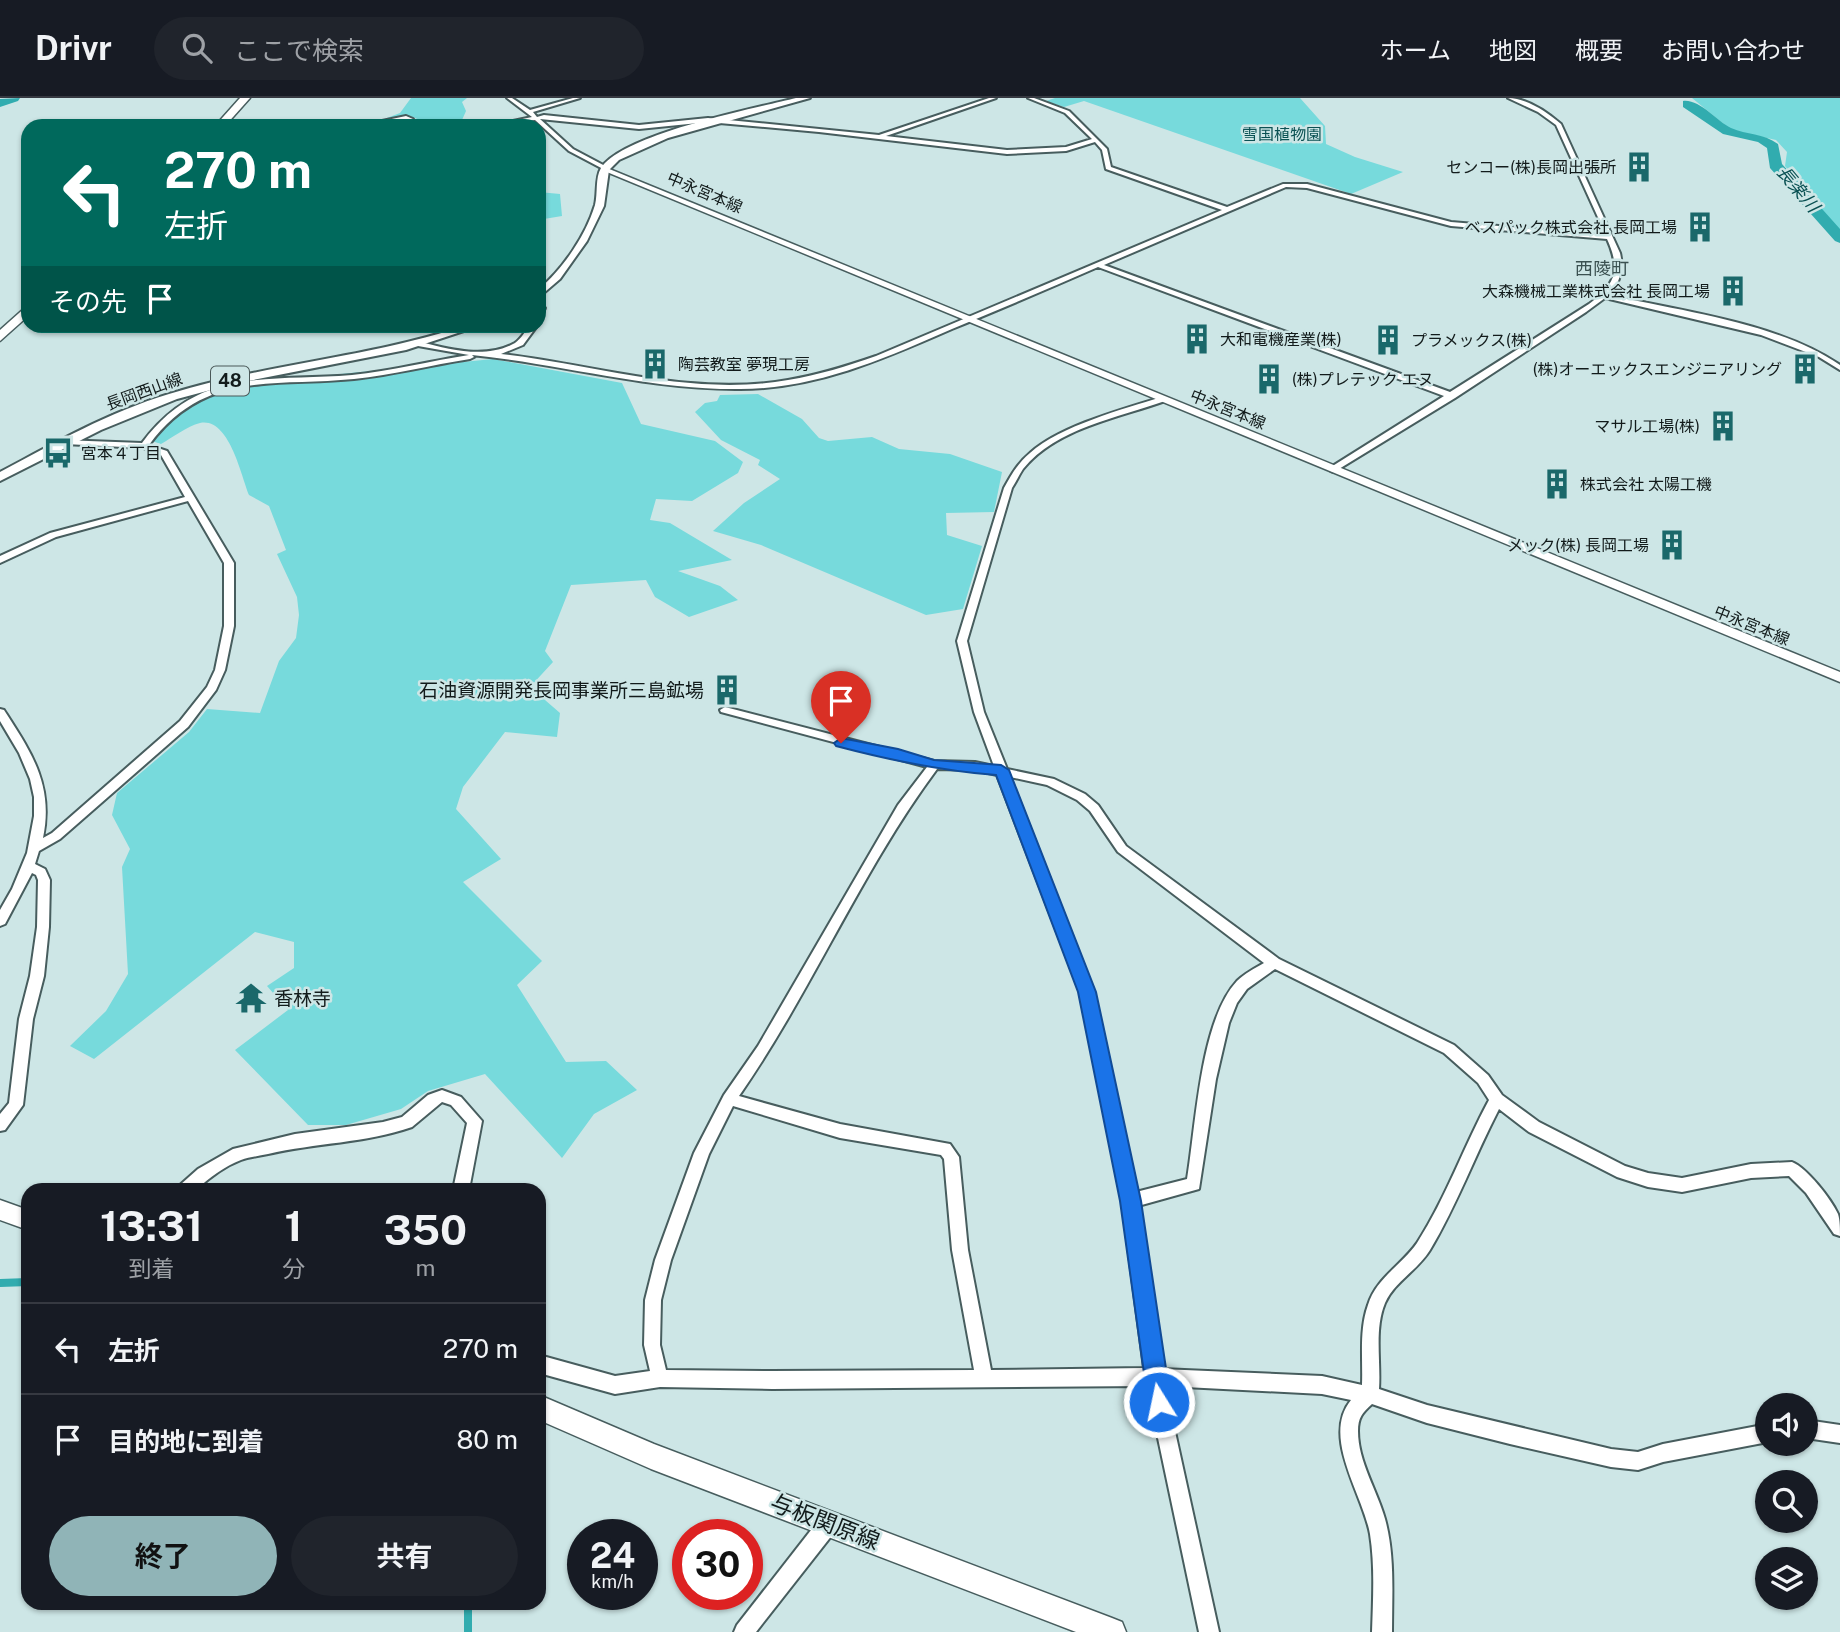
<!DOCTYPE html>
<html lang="ja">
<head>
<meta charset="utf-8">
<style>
	:root { --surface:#171b24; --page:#20242c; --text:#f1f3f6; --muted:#9ea1a6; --line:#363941; --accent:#90b4b7 }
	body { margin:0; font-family:"Public Sans","Noto Sans JP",sans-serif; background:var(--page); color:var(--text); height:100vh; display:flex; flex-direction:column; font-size:26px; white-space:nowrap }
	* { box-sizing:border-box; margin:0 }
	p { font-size:23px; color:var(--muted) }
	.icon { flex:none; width:38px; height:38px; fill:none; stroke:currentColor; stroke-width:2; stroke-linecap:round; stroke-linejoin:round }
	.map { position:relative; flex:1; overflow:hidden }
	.details { position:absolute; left:21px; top:1085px; width:525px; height:427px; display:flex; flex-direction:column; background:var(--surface); border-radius:21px; box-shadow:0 2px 5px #0004 }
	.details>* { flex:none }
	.hud { position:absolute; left:21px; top:21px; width:525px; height:214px; border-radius:21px; box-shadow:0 2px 5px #0004; background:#00695c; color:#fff; overflow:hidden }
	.tools { position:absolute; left:1755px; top:1295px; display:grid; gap:14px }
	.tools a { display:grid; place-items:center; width:63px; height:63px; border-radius:50%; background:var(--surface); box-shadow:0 2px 5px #0004; font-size:35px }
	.speed { position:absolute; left:567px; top:1421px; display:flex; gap:14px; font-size:35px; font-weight:700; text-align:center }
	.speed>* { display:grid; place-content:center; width:91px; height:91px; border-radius:50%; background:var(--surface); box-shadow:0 2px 5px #0004; line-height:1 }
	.speed small { font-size:18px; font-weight:400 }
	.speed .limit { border:10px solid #d22; background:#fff; color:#111 }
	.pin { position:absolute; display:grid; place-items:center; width:60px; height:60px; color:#fff; margin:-72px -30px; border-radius:50% 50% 50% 0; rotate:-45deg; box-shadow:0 0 7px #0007 }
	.pin .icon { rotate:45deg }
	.me { position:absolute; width:77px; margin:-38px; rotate:350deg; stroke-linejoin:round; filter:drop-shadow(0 0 5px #0008) }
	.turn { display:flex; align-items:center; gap:24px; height:147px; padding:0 28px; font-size:32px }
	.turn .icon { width:91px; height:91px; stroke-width:2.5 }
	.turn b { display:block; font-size:49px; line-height:60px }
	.then { display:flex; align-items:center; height:66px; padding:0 28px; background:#0003; gap:14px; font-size:26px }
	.eta { display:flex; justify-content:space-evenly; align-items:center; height:119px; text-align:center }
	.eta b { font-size:42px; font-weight:700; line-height:49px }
	.action { display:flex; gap:14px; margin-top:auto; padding:14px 28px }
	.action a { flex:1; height:80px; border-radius:42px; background:var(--accent); color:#111; font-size:28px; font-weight:700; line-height:80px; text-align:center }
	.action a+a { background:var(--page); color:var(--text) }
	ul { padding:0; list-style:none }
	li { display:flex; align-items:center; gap:21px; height:91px; padding:0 28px; border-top:2px solid var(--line) }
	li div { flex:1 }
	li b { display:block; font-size:26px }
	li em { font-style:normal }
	header { display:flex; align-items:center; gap:42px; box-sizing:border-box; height:98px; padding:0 35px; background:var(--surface); border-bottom:2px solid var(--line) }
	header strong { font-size:33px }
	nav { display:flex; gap:38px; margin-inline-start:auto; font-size:24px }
	.search { width:490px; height:63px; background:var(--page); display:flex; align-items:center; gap:18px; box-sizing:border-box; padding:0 24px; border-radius:38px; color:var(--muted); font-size:26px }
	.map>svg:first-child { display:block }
	.green { fill:#77dadc }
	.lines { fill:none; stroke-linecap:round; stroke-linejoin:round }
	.stream { stroke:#31acaf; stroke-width:8 }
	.river { fill:#31acaf; fill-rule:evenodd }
	.street-casing { stroke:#475d5e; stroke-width:4 }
	.secondary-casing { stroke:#475d5e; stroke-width:3 }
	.primary-casing { stroke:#475d5e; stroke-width:4 }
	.highway-casing { stroke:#475d5e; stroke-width:3 }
	.street { fill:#fff; fill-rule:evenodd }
	.secondary { fill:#fff; fill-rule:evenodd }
	.primary { fill:#fff; fill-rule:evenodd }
	.highway { fill:#fff; fill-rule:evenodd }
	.route { fill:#1a73e8; stroke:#114b97; stroke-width:2 }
	.labels { text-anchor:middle; stroke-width:5; stroke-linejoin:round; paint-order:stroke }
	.far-park-label { font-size:16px; fill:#0a5153; stroke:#cde6e6 }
	.far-poi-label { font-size:16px; fill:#121b1b; stroke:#cde6e6; text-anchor:end }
	.far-street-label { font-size:16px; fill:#121b1b; stroke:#cde6e6 }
	.far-water-label { font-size:18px; font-style:italic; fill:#095052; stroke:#cde6e6 }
	.far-neighbourhood-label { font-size:18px; fill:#3b5151; stroke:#cde6e6 }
	.shield { fill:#cde6e6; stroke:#4a5858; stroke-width:2 }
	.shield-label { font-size:18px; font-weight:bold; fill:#121b1b }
	.poi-label { font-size:19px; fill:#121b1b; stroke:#cde6e6; text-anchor:end }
	.near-street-label { font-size:23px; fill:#121b1b; stroke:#cde6e6 }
</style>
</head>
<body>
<header>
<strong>Drivr</strong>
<div class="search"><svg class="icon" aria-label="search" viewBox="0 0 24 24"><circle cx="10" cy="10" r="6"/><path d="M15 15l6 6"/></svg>ここで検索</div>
<nav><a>ホーム</a><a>地図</a><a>概要</a><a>お問い合わせ</a></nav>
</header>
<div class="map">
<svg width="1840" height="1534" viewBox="0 0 1840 1534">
	<rect width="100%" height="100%" fill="#cde6e6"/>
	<!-- green -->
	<g class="green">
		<polygon points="411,0 467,0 462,4 466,13 462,22 427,25 410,18 396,23 408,24 406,28 366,28 400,15"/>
		<polygon points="1055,0 1300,0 1325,28 1326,46 1355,59 1403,74 1351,96 1084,3 1064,9 1046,3"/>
		<polygon points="1692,0 1840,0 1840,134 1785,68 1787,54 1776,42 1731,32"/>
		<polygon points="539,94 560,96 562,118 544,121 545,146 539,146"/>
		<path d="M 493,261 L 622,285 L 641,326 L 715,343 L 743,364 L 738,375 L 692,403 L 656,401 L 650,422 L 670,425 L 732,462 L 678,473 L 720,488 L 738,502 L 689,519 L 655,499 L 646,482 L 571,487 L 545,553 L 553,564 L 530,589 L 560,615 L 557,639 L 505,634 L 463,689 L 456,711 L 501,761 L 463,784 L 542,863 L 517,887 L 566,964 L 606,963 L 637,992 L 594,1016 L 562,1060 L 485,976 L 428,993 L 401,1011 L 346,1027 L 308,1027 L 235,952 L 288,912 L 267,888 L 294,870 L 294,844 L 255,834 L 94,961 L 70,948 L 106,913 L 128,876 L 122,769 L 130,751 L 112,717 L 117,695 L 189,634 L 207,611 L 260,615 L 279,563 L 296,540 L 299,517 L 297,499 L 277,456 L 286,452 L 269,408 L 249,397 C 241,377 229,319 200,325 C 187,328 172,340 161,346 L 149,342 L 192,307 L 240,286 Z"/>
		<polygon points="758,296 802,321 819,340 828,343 872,339 899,351 950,356 1002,374 994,414 946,415 947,437 982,448 963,511 926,517 761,447 713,433 744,405 780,381 758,367 760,362 721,342 695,314 705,305 717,303 720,297"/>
	</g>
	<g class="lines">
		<!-- stream -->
		<g class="stream">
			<polyline points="0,1185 28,1184"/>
			<polyline points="468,1505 468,1534"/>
		</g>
		<!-- river -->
		<g class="river">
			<polygon points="20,0 18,3 0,9 0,1"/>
			<path d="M 1683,3 C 1700,1 1716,23 1731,30 C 1747,37 1763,35 1778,46 L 1782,66 L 1840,131 L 1840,145 L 1835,143 L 1770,70 L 1767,50 L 1758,44 L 1723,36 L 1683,9 Z"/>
		</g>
		<!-- street casing -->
		<g class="street-casing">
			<g id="street">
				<path d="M 507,0 L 512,0 L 530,12 L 573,0 L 580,0 L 533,14 L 537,19 L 544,17 L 639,27 L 708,20 L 879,37 L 989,0 L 996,0 L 886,38 L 1007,52 L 1066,49 L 1092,41 L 1065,15 L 1028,0 L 1034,0 L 1069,13 L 1107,51 L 1111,69 L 1227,109 L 1283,86 L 1307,86 L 1451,124 L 1606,137 L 1556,27 L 1538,14 L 1508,0 C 1526,0 1547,14 1561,26 L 1620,155 C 1624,172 1620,184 1609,197 C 1681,213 1779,225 1840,267 L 1840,272 L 1819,259 L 1761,237 L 1605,200 L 1586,214 L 1455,300 L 1334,374 L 1331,373 L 1331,369 L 1444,298 L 1098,169 C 1050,190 1001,211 952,231 C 884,261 815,291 740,291 C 649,292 562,266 472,257 L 474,259 L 470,261 C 431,267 393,277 354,281 C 273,289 204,272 149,347 L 167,353 L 234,465 L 234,528 L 225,572 L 216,592 L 188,629 L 60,741 L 39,753 L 35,766 L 45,771 L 50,782 L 49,829 L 44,878 L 33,921 L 23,1007 L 5,1032 L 0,1033 L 0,1016 L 9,1005 L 19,921 L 30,878 L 37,829 L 38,782 L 36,777 L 32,775 L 5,826 L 0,828 L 0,812 L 12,791 L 27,755 L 34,718 L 34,699 L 30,681 L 19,655 L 0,623 L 0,611 L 4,612 C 31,654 54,687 43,740 L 52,735 L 180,623 L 207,589 L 215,572 L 224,528 L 224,465 L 188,403 L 56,439 L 0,465 L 0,458 L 50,435 L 185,399 L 161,357 L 143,350 L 65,346 L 62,346 L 62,342 L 142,345 C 199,268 268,284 352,277 C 391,273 430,263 469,257 L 418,248 L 417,246 L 421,244 C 451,252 487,261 515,245 C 521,241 525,233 530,228 L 537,228 L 523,247 L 501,256 C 597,267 691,299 788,282 C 819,277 847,268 876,258 L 1222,112 L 1106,71 L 1102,52 L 1095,44 L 1066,53 L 1007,56 L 819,34 L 708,24 L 639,31 L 540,21 L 573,51 L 607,69 L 605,72 L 569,53 L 535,22 L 489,28 L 532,19 ZM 1286,89 L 1307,90 L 1451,128 L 1607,141 C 1621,172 1616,186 1589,206 L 1450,294 L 1104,167 Z"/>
				<polygon points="406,18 413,21 413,25 428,28 408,27 408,23 406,22 369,28 363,27"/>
				<polygon points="539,206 545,210 541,218 539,219"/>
				<path d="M 1162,299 L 1166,301 L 1165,303 C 1118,320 1056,330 1023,371 C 1019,377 1016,384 1012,390 L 967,543 L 984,614 L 1007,671 L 1054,681 L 1085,696 L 1098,707 L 1126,748 L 1279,861 L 1454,947 L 1488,977 L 1502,997 L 1539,1024 L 1625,1068 L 1648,1075 L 1682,1080 L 1751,1066 L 1792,1064 C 1807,1070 1831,1101 1838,1116 C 1840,1122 1840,1131 1840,1138 L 1834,1136 L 1806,1095 L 1789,1078 L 1751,1080 L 1682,1094 L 1648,1089 L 1617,1079 L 1529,1034 L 1499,1011 C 1475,1057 1457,1107 1430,1152 C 1418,1172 1394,1184 1385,1205 C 1374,1231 1381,1264 1379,1291 L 1427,1307 L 1611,1351 L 1638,1354 L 1663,1346 L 1768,1326 L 1768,1344 L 1663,1364 L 1638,1372 L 1611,1369 L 1510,1346 L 1427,1325 L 1372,1306 C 1362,1315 1358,1320 1358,1333 C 1358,1364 1377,1392 1385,1421 C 1395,1457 1392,1497 1392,1534 L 1372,1534 C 1373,1501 1375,1468 1370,1436 C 1363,1396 1321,1339 1351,1302 L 1322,1296 L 1165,1288 L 1219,1534 L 1199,1534 L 1147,1288 L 772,1291 L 660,1289 L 615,1296 L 539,1275 L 539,1257 L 615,1278 L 650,1273 L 644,1247 L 645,1202 L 655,1162 L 694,1055 L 724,997 L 758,948 L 898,707 L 927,669 L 721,614 L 720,612 L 725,609 L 934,663 L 975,664 L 994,668 L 974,614 L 957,543 L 1004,390 C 1011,377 1018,365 1030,355 C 1060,328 1123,311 1162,299 ZM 937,671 L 975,672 L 997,677 L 1080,894 L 1122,1103 L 1144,1270 L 991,1272 L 968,1152 L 959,1059 L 950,1046 L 840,1026 L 739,998 C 812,893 861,773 937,671 ZM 1010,679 L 1047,687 L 1077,702 L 1090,713 L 1118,754 L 1264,865 C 1255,870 1244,876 1237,883 C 1200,923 1196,1028 1187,1081 L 1136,1094 L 1094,894 ZM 1275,871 L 1444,955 L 1478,985 L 1489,1002 C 1464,1048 1446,1100 1417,1145 C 1402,1167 1376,1180 1368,1207 C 1359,1232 1363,1260 1362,1287 L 1322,1278 L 1161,1271 L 1138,1108 L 1199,1091 L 1216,981 L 1229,925 L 1237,905 L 1247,891 ZM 733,1008 L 840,1040 L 941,1057 L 944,1061 L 952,1152 L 974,1272 L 772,1273 L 666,1272 L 660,1247 L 661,1202 L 671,1162 L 709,1056 Z"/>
				<path d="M 442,992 L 461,999 L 482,1023 L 469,1092 L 453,1092 L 467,1025 L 451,1007 L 442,1004 L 412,1029 C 366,1045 315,1045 268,1056 C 259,1058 249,1059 241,1062 C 225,1068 209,1080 196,1092 L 177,1092 L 180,1087 L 198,1071 L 233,1051 L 295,1036 L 383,1024 L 402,1019 L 428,997 Z"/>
				<polygon points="1806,1322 1840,1327 1840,1345 1806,1340"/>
				<polygon points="829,1416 836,1418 838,1425 836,1432 756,1534 734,1534 737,1527 822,1418"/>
			</g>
		</g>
		<!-- secondary casing -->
		<g class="secondary-casing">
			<g id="secondary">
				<polygon points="602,68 1840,574 1840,584 602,72"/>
				<polygon points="0,1102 28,1112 28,1132 0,1122"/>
				<polygon points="539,1297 654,1346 1112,1520 1122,1524 1126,1534 1076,1534 651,1371 539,1322"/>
			</g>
		</g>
		<!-- primary casing -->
		<g class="primary-casing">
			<g id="primary">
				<path d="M 796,0 L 810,0 L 668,40 L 619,62 L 609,72 L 604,108 L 587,143 L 560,181 L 539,199 L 539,191 C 563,171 586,137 595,107 C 598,95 595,80 601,70 C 623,36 756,10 796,0 Z"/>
				<path d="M 464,228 L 479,228 L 406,252 L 233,286 L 177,301 L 101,332 L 0,383 L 0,374 C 55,345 109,314 169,296 C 265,266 367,260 464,228 Z"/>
			</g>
		</g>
		<!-- highway casing -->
		<g class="highway-casing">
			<g id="highway">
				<polygon points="240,0 250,0 225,28 215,28"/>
				<polygon points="28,207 28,218 0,243 0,232"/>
			</g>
		</g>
		<!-- street -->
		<use href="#street" class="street"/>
		<!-- secondary -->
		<use href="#secondary" class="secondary"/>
		<!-- primary -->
		<use href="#primary" class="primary"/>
		<!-- highway -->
		<use href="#highway" class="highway"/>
	</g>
	<!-- route -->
	<path class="route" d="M 841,640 L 898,651 L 934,662 L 1001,667 L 1009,672 L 1096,894 L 1141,1103 L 1171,1304 L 1167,1312 L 1159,1315 L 1151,1312 L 1148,1304 L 1120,1103 L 1078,894 L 996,677 C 941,673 889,662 836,648 L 834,645 Z"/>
	<!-- icons -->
	<defs>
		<g id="building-bare" transform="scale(2.415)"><path d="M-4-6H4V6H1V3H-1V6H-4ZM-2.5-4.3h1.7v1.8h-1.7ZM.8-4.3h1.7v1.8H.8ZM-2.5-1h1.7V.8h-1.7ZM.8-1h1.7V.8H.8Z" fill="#1a686a" stroke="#cde6e6" stroke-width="2.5" paint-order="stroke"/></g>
		<g id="bus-bare" transform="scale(2.415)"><path d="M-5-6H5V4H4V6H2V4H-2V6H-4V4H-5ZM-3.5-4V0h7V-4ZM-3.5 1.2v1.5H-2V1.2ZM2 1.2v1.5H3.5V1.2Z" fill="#1a686a" stroke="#cde6e6" stroke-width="2.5" paint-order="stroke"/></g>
		<g id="temple-bare" transform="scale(2.415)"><path d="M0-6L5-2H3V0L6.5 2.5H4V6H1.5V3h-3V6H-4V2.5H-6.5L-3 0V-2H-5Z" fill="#1a686a" stroke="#cde6e6" stroke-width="2.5" paint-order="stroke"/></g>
	</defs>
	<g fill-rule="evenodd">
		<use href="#building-bare" x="1639" y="69"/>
		<use href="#building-bare" x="1700" y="129"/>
		<use href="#building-bare" x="1733" y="193"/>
		<use href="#building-bare" x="1197" y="241"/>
		<use href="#building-bare" x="1388" y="242"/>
		<use href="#building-bare" x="655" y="266"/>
		<use href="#building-bare" x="1805" y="271"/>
		<use href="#building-bare" x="1269" y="281"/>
		<use href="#building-bare" x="1723" y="328"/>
		<use href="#bus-bare" x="58" y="355"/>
		<use href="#building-bare" x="1557" y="386"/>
		<use href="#building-bare" x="1672" y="447"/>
		<use href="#building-bare" x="727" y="592"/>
		<use href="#temple-bare" x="251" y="900"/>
	</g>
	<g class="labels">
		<!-- far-park labels -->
		<g class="far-park-label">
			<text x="1282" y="42">雪国植物園</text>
		</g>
		<!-- far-poi labels -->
		<g class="far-poi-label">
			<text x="1616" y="75">センコー(株)長岡出張所</text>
			<text x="1677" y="135">ベスパック株式会社 長岡工場</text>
			<text x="1710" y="199">大森機械工業株式会社 長岡工場</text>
			<text x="1220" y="247" text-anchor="start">大和電機産業(株)</text>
			<text x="1411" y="248" text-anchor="start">プラメックス(株)</text>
			<text x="678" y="272" text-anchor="start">陶芸教室 夢現工房</text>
			<text x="1782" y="277">(株)オーエックスエンジニアリング</text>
			<text x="1292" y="287" text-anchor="start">(株)プレテック エヌ</text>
			<text x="1700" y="334">マサル工場(株)</text>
			<text x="81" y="361" text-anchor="start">宮本４丁目</text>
			<text x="1580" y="392" text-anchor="start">株式会社 太陽工機</text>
			<text x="1649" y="453">メック(株) 長岡工場</text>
		</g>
		<!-- far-street labels -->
		<g class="far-street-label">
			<text transform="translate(705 94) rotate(23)" y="6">中永宮本線</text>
			<text transform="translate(144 293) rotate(-20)" y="6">長岡西山線</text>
			<text transform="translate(1228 311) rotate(22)" y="6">中永宮本線</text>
			<text transform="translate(1752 527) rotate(22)" y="6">中永宮本線</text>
		</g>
		<!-- far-water labels -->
		<g class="far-water-label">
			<text transform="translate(1798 91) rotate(50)" y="6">長楽川</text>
		</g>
		<!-- far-neighbourhood labels -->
		<g class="far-neighbourhood-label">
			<text x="1602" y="177">西陵町</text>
		</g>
		<!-- shield labels -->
		<rect class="shield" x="211" y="268.5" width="38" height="29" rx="5"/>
		<g class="shield-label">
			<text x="230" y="289">48</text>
		</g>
		<!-- poi labels -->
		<g class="poi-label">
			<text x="704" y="599">石油資源開発長岡事業所三島鉱場</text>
			<text x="274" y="907" text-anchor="start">香林寺</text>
		</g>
		<!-- near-street labels -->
		<g class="near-street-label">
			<text transform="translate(825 1424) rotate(21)" y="8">与板関原線</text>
		</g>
	</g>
</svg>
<div class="tools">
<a><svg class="icon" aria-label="sound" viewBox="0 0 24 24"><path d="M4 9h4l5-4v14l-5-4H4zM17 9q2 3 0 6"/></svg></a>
<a><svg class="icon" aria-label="search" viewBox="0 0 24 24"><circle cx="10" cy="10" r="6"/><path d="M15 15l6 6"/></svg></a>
<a><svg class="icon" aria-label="layers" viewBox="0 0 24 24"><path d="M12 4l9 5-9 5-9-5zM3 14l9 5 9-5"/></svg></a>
</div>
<div class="speed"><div>24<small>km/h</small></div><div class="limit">30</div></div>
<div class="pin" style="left:841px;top:645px;background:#d93025"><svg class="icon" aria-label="arrive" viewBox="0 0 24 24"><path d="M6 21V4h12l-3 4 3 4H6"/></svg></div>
<svg class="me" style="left:1159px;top:1304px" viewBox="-20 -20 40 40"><circle r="17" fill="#1a73e8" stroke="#fff" stroke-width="3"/><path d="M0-11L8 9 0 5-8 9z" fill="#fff"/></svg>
<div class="hud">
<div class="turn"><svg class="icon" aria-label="left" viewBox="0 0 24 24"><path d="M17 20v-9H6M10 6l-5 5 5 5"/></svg><div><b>270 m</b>左折</div></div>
<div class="then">その先<svg class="icon" aria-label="arrive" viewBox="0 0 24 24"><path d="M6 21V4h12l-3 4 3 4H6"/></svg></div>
</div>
<section class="details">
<div class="eta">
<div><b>13:31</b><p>到着</p></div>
<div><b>1</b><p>分</p></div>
<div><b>350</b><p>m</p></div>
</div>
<ul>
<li><svg class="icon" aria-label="left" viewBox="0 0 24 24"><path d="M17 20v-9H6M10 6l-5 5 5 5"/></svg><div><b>左折</b></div><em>270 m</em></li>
<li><svg class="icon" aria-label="arrive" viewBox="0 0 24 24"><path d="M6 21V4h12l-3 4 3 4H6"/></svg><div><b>目的地に到着</b></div><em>80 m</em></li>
</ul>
<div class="action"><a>終了</a><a>共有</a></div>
</section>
</div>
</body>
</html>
